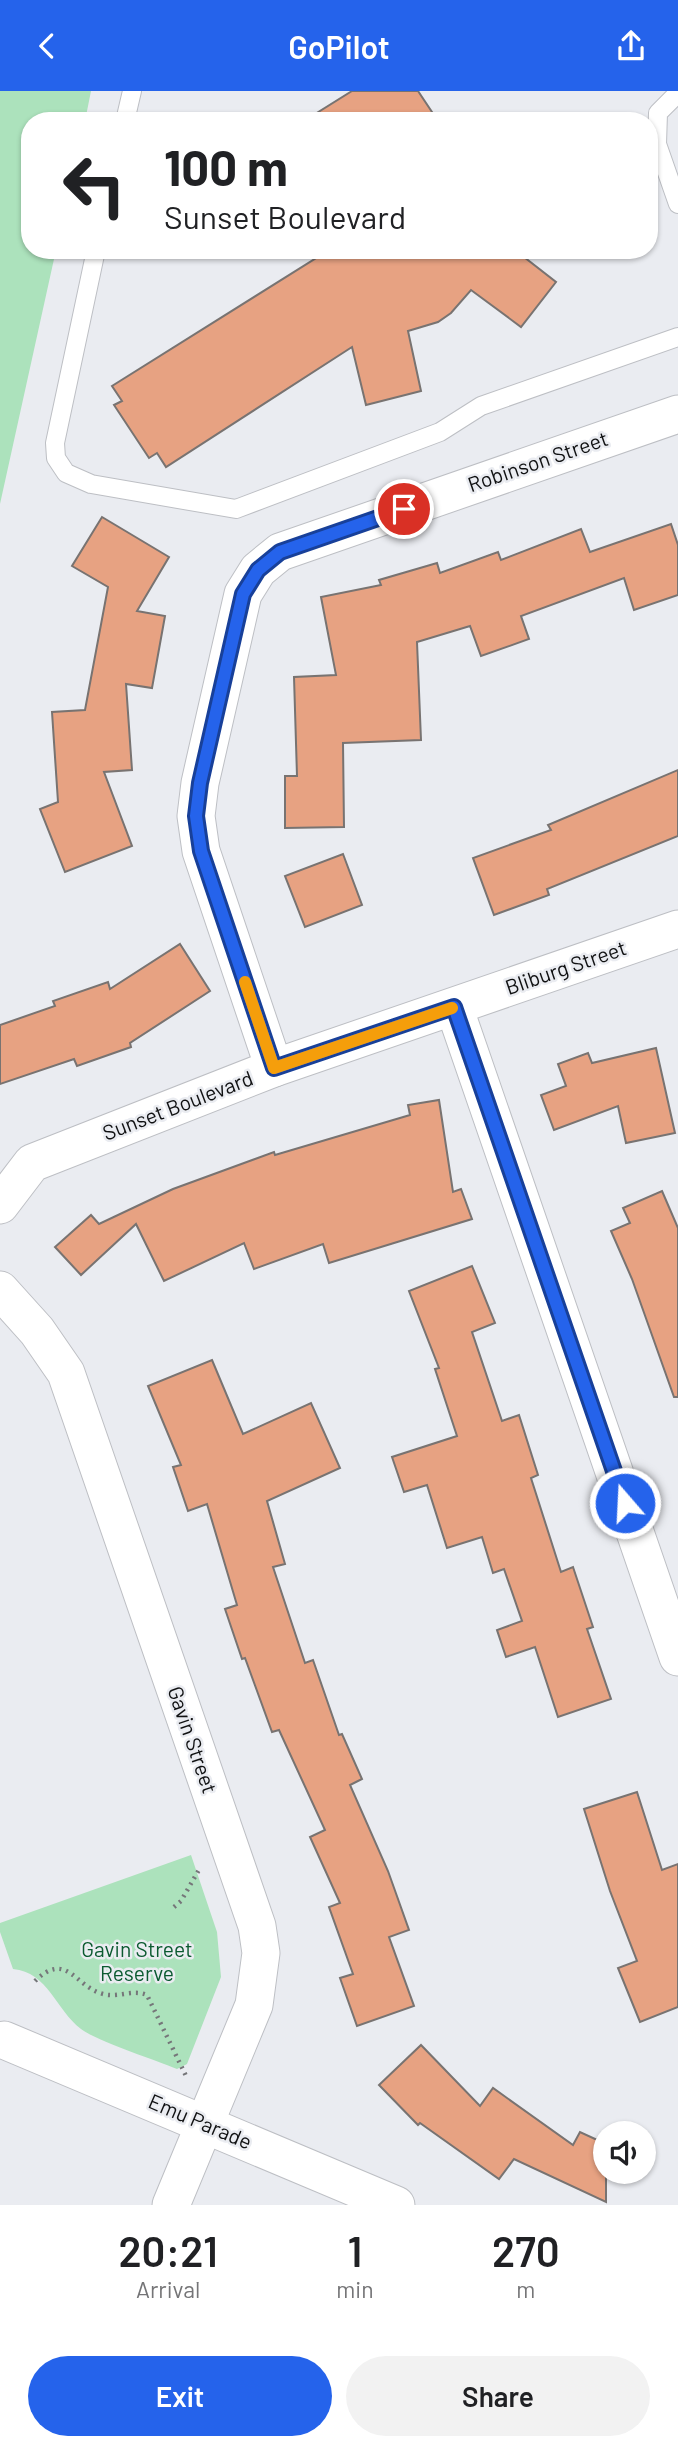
<!DOCTYPE html>
<html lang="en">
<head>
<meta charset="utf-8">
<style>
	:root { --surface:#fff; --page:#f2f2f2; --text:#202124; --muted:#757577; --accent:#2563eb }
	body { margin:0; font-family:Barlow,sans-serif; background:var(--page); color:var(--text); height:100vh; display:flex; flex-direction:column; font-size:26px; white-space:nowrap }
	* { box-sizing:border-box; margin:0 }
	p { font-size:23px; color:var(--muted) }
	.icon { flex:none; width:38px; height:38px; fill:none; stroke:currentColor; stroke-width:2; stroke-linecap:round; stroke-linejoin:round }
	.map { position:relative; height:2114px; overflow:hidden }
	.sheet { display:flex; flex-direction:column; background:var(--surface); flex:1 }
	.sheet>* { flex:none }
	.hud { position:absolute; left:21px; top:21px; width:637px; height:147px; border-radius:28px; box-shadow:0 2px 5px #0004; background:#fff; color:var(--text); overflow:hidden }
	.tools { position:absolute; left:593px; top:2030px; display:grid; gap:14px }
	.tools a { display:grid; place-items:center; width:63px; height:63px; border-radius:50%; background:var(--surface); box-shadow:0 2px 5px #0004; font-size:35px }
	.pin { position:absolute; display:grid; place-items:center; width:60px; height:60px; color:#fff; margin:-30px; border:4px solid #fff; border-radius:50%; box-shadow:0 2px 7px #0007 }
	.me { position:absolute; width:77px; margin:-38px; rotate:341deg; stroke-linejoin:round; filter:drop-shadow(0 0 5px #0008) }
	.turn { display:flex; align-items:center; gap:24px; height:147px; padding:0 28px; font-size:32px }
	.turn .icon { width:91px; height:91px; stroke-width:2.5 }
	.turn b { display:block; font-size:49px; line-height:60px }
	.eta { display:flex; justify-content:space-evenly; align-items:center; height:119px; text-align:center }
	.eta b { font-size:42px; font-weight:600; line-height:49px }
	.cta { display:flex; gap:14px; margin-top:auto; padding:14px 28px }
	.cta a { flex:1; height:80px; border-radius:42px; background:var(--accent); color:#fff; font-size:28px; font-weight:600; line-height:80px; text-align:center }
	.cta a+a { background:var(--page); color:var(--text) }
	header { display:flex; justify-content:space-between; align-items:center; height:91px; padding:0 28px; background:var(--accent); color:#fff; font-size:32px; font-weight:600 }
	.map>svg:first-child { display:block }
	.green { fill:#ace2bc }
	.building { fill:#e7a282; stroke:#787371; stroke-width:2 }
	.lines { fill:none; stroke-linecap:round; stroke-linejoin:round }
	.lane-casing { stroke:#bdbfc4; stroke-width:20 }
	.street-casing { stroke:#bdbfc4; stroke-width:39 }
	.path { stroke:#757679; stroke-width:4.5; stroke-dasharray:2 5; stroke-linecap:butt }
	.lane { stroke:#fff; stroke-width:18 }
	.street { stroke:#fff; stroke-width:37 }
	.route-casing { stroke:#184099; stroke-width:18 }
	.route { stroke:#2563eb; stroke-width:12 }
	.slow { stroke:#f59e0b; stroke-width:12 }
	.labels { text-anchor:middle; stroke-width:5; stroke-linejoin:round; paint-order:stroke }
	.street-label { font-size:21px; fill:#101112; stroke:#eaecf1 }
	.park-label { font-size:21px; fill:#0b5a30; stroke:#eaecf1 }
</style>
</head>
<body>
<header><svg class="icon" aria-label="back" viewBox="0 0 24 24"><path d="M15 5l-7 7 7 7"/></svg>GoPilot<svg class="icon" aria-label="share" viewBox="0 0 24 24"><path d="M12 15V3M7 8l5-5 5 5M5 13v7h14v-7"/></svg></header>
<div class="map">
<svg width="678" height="2114" viewBox="0 0 678 2114">
	<rect width="100%" height="100%" fill="#eaecf1"/>
	<!-- green -->
	<g class="green">
		<polygon points="0,0 91,0 85,30 30,30 30,159 56,159 0,413"/>
		<path d="M 191,1764 L 217,1841 L 221,1886 L 187,1973 L 177,1978 C 153,1968 99,1951 81,1938 C 56,1919 48,1881 13,1878 L 0,1841 L 0,1832 Z"/>
	</g>
	<!-- building -->
	<g class="building">
		<polygon points="352,0 418,0 438,30 304,30"/>
		<polygon points="329,159 515,159 556,191 521,236 471,199 451,222 438,231 408,240 421,300 366,314 352,256 166,376 157,362 149,367 114,314 122,310 112,295"/>
		<polygon points="102,426 169,466 137,520 165,525 152,597 126,593 132,679 104,681 132,755 65,781 40,718 58,711 52,621 85,619 108,496 72,475"/>
		<polygon points="671,433 678,454 678,504 634,519 624,487 521,525 529,548 481,565 470,535 417,551 421,649 343,652 344,736 285,737 285,685 297,685 294,586 336,584 321,506 381,494 379,489 437,472 440,482 498,461 501,469 581,438 590,461"/>
		<polygon points="678,679 678,745 547,798 549,804 494,824 473,767 551,739 548,734"/>
		<polygon points="343,763 362,814 305,836 285,785"/>
		<polygon points="180,853 210,900 130,952 131,956 77,975 74,968 0,993 0,934 55,915 53,910 108,891 110,898"/>
		<polygon points="656,957 675,1042 626,1052 618,1015 554,1039 541,1004 566,995 558,973 588,962 592,972"/>
		<polygon points="439,1009 453,1101 461,1098 472,1128 329,1172 323,1153 254,1178 244,1152 164,1190 136,1133 81,1184 55,1156 91,1124 99,1133 173,1098 274,1061 275,1064 410,1024 408,1014"/>
		<polygon points="662,1100 678,1137 678,1306 674,1306 632,1188 611,1140 630,1132 623,1117"/>
		<polygon points="472,1175 495,1232 472,1241 502,1330 519,1324 538,1384 531,1387 561,1481 573,1476 593,1536 587,1538 611,1608 558,1626 535,1556 506,1566 497,1539 522,1530 504,1478 493,1482 482,1446 447,1457 427,1394 404,1401 392,1366 457,1345 435,1278 439,1277 409,1200"/>
		<polygon points="212,1269 243,1343 311,1312 340,1377 267,1410 285,1473 273,1476 305,1572 313,1569 339,1644 342,1643 362,1688 350,1694 388,1780 409,1839 389,1846 414,1915 357,1935 340,1887 353,1883 329,1816 340,1812 310,1746 325,1739 279,1639 272,1641 245,1567 242,1568 225,1518 237,1514 207,1413 188,1420 173,1376 181,1374 148,1295"/>
		<polygon points="637,1701 662,1779 678,1773 678,1916 640,1931 618,1877 637,1870 610,1800 584,1718"/>
		<polygon points="421,1954 480,2015 493,1997 573,2054 580,2041 606,2053 606,2111 514,2068 499,2088 420,2032 418,2034 379,1994"/>
	</g>
	<g class="lines">
		<!-- lane casing -->
		<g class="lane-casing">
			<g id="lane">
				<polyline points="678,2 658,22 657,53 678,113"/>
				<polyline points="125,30 132,0"/>
				<polyline points="96,159 55,352 56,367 66,382 91,393 236,418 440,341 481,315 678,246"/>
			</g>
		</g>
		<!-- street casing -->
		<g class="street-casing">
			<g id="street">
				<polyline points="454,916 678,1566"/>
				<polyline points="274,977 201,760 196,725 200,692 243,503 258,479 280,461 678,323"/>
				<polyline points="0,1114 32,1072 274,977 678,838"/>
				<polyline points="0,1199 37,1240 66,1282 257,1835 261,1862 254,1914 171,2114"/>
				<polyline points="4,1949 396,2114"/>
			</g>
		</g>
		<!-- path -->
		<g class="path">
			<polyline points="174,1816 181,1810 200,1777"/>
			<path d="M 35,1890 C 67,1859 75,1896 103,1903 C 118,1907 133,1898 147,1904 L 186,1985"/>
		</g>
		<!-- lane -->
		<use href="#lane" class="lane"/>
		<!-- street -->
		<use href="#street" class="street"/>
	</g>
	<g class="lines">
		<!-- route casing -->
		<g class="route-casing">
			<polyline id="route" points="404,418 280,461 258,479 243,503 200,692 196,725 201,760 274,977 454,916 625,1412"/>
		</g>
		<!-- route -->
		<use href="#route" class="route"/>
		<!-- slow -->
		<polyline class="slow" points="245,891 274,977 452,917"/>
	</g>
	<g class="labels">
		<!-- street labels -->
		<g class="street-label">
			<text transform="translate(538 371) rotate(-19)" y="7">Robinson Street</text>
			<text transform="translate(566 877) rotate(-19)" y="7">Bliburg Street</text>
			<text transform="translate(178 1015) rotate(-21)" y="7">Sunset Boulevard</text>
			<text transform="translate(192 1649) rotate(71)" y="7">Gavin Street</text>
			<text transform="translate(200 2031) rotate(23)" y="7">Emu Parade</text>
		</g>
		<!-- park labels -->
		<g class="park-label">
			<text x="137" y="1866">Gavin Street<tspan x="137" dy="24">Reserve</tspan></text>
		</g>
	</g>
</svg>
<div class="tools">
<a><svg class="icon" aria-label="sound" viewBox="0 0 24 24"><path d="M4 9h4l5-4v14l-5-4H4zM17 9q2 3 0 6"/></svg></a>
</div>
<div class="pin" style="left:404px;top:418px;background:#d93025"><svg class="icon" aria-label="arrive" viewBox="0 0 24 24"><path d="M6 21V4h12l-3 4 3 4H6"/></svg></div>
<svg class="me" style="left:625px;top:1412px" viewBox="-20 -20 40 40"><circle r="17" fill="#2563eb" stroke="#fff" stroke-width="3"/><path d="M0-11L8 9 0 5-8 9z" fill="#fff"/></svg>
<div class="hud">
<div class="turn"><svg class="icon" aria-label="left" viewBox="0 0 24 24"><path d="M17 20v-9H6M10 6l-5 5 5 5"/></svg><div><b>100 m</b>Sunset Boulevard</div></div>
</div>
</div>
<section class="sheet">
<div class="eta">
<div><b>20:21</b><p>Arrival</p></div>
<div><b>1</b><p>min</p></div>
<div><b>270</b><p>m</p></div>
</div>
<div class="cta"><a>Exit</a><a>Share</a></div>
</section>
</body>
</html>
